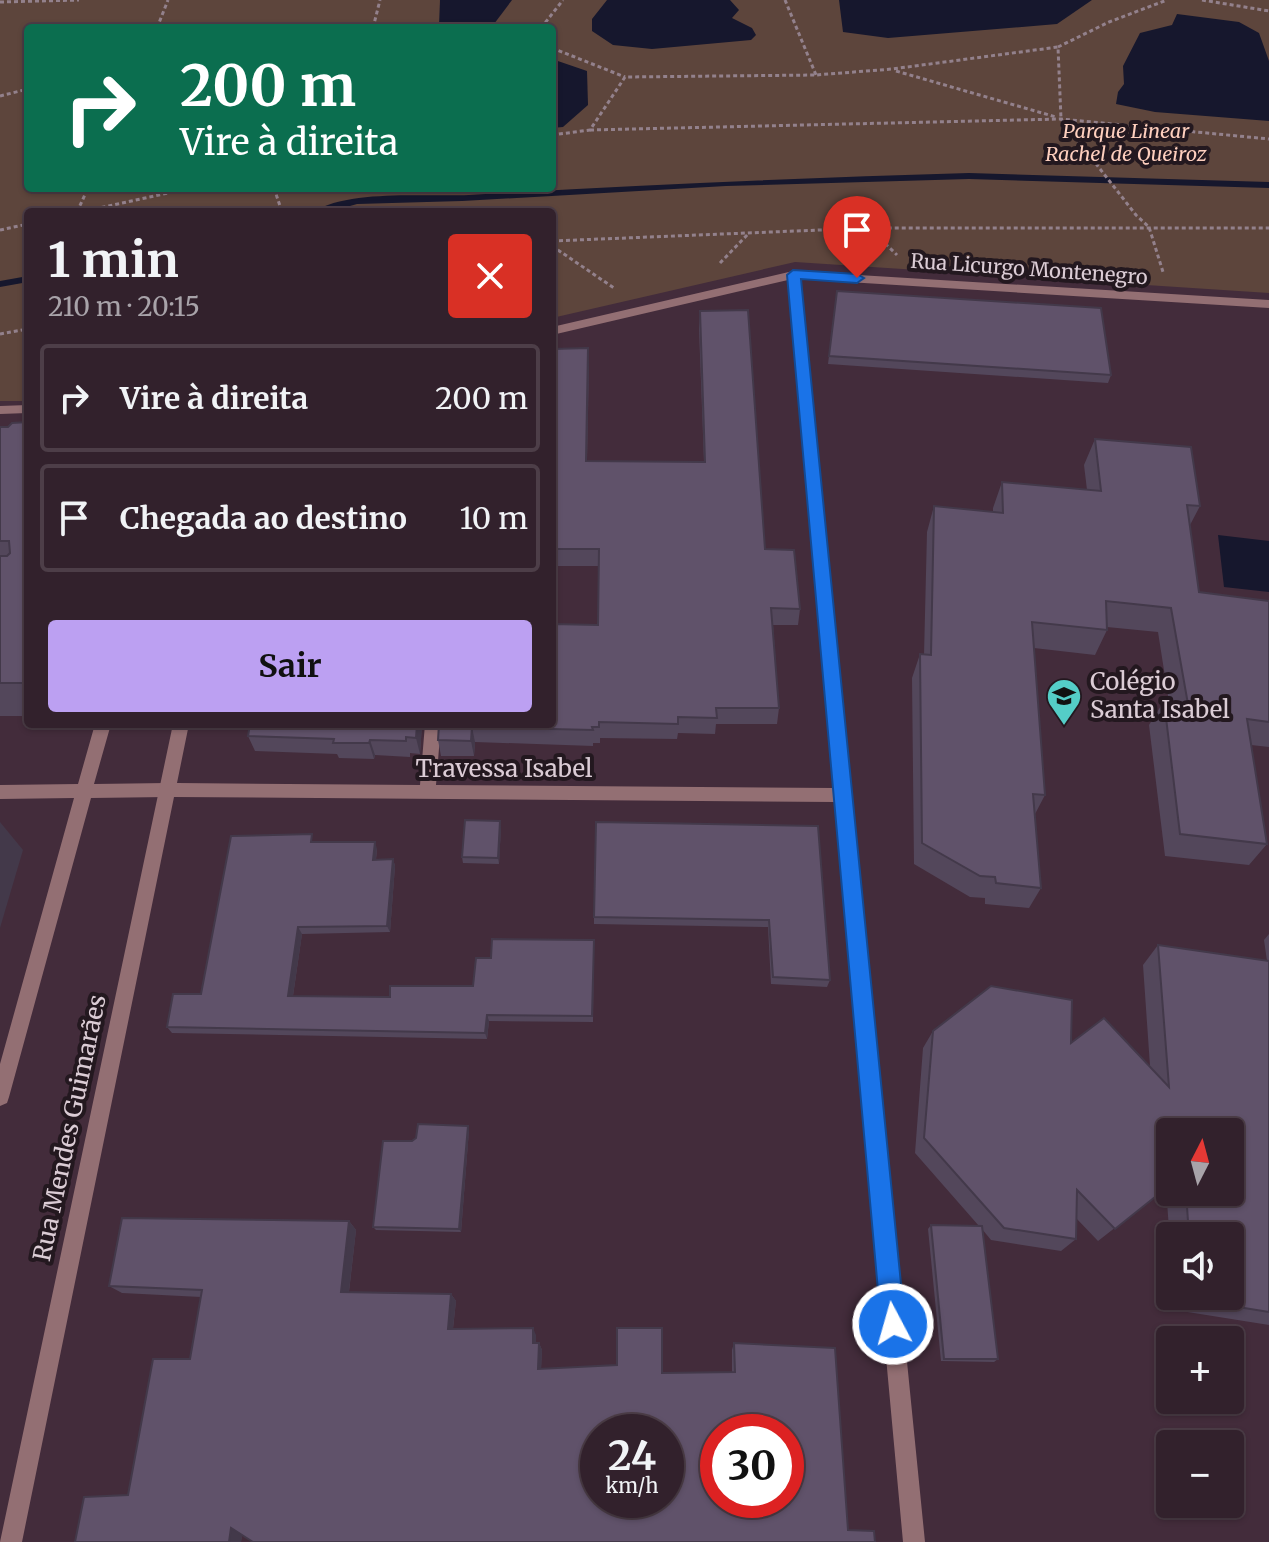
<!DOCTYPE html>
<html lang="pt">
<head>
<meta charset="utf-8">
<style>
	:root { --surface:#32212c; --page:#3d2e38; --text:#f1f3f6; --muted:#a8a3a9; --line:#4d3e48; --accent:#bca0f2 }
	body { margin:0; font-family:Merriweather,serif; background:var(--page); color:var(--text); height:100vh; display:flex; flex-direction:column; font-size:30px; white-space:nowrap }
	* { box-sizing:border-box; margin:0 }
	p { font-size:26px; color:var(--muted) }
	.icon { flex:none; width:44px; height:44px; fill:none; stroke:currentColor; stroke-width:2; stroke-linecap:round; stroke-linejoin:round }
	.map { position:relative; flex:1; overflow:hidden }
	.side { position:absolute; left:24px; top:208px; width:532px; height:520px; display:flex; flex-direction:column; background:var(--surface); border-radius:8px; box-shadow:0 2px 6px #0004,0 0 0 2px var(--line) }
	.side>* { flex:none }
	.guide { position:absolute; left:24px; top:24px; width:532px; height:168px; border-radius:8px; box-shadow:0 2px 6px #0004,0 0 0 2px var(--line); background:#0b6e4f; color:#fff; overflow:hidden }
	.needle { width:52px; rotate:6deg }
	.fabs { position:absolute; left:1156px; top:1118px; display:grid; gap:16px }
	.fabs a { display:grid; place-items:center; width:88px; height:88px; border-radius:8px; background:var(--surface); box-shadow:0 2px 6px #0004,0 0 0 2px var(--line); font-size:40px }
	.speed { position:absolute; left:580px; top:1414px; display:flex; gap:16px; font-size:40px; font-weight:700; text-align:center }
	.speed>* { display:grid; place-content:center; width:104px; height:104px; border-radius:50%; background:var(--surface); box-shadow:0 2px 6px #0004,0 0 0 2px var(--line); line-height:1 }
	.speed small { font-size:20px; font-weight:400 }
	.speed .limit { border:12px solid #d22; background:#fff; color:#111 }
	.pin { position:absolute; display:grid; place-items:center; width:68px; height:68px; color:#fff; margin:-82px -34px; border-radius:50% 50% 50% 0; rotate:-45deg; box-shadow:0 0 8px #0007 }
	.pin .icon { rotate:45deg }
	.me { position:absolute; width:88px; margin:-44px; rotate:354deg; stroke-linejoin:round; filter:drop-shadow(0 0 6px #0008) }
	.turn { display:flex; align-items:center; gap:28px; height:168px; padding:0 24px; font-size:36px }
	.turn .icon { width:104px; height:104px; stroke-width:2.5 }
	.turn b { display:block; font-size:56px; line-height:68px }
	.round { display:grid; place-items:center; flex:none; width:84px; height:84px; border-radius:8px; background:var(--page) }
	.head { display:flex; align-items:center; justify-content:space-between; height:136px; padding:0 24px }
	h1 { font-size:48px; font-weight:700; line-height:60px }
	.action { display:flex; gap:16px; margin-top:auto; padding:16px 24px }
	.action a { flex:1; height:92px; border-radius:8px; background:var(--accent); color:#111; font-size:32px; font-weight:700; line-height:92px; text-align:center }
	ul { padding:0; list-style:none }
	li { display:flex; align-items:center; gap:24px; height:108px; margin:0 16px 12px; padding:0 8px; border:4px solid var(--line); border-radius:8px }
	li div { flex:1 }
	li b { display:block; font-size:30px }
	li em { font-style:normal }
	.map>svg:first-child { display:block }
	.green { fill:#5d453c; fill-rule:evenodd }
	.water { fill:#16172d }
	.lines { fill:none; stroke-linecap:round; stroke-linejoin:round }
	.stream { fill:#16172d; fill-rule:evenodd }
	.path { stroke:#93818c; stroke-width:3; stroke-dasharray:4 3; stroke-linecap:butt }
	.lane { fill:#936f73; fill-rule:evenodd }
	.street { fill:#936f73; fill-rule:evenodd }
	.wall { fill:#53475b; fill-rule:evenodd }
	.shaded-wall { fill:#43394a }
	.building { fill:#60526a; stroke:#43394a; stroke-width:2; fill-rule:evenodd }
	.route { fill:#1a73e8; stroke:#114b97; stroke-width:2 }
	.labels { text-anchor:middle; stroke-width:8; stroke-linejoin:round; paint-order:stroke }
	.far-park-label { font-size:20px; font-style:italic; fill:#fecfbe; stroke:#23181f }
	.far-street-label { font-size:20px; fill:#dbccd5; stroke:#23181f }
	.poi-label { font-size:24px; fill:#dbccd5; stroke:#23181f; text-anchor:start }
	.street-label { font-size:24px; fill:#dbccd5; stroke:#23181f }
</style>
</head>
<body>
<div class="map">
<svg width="1269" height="1542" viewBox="0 0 1269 1542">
	<rect width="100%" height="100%" fill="#432c3b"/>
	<!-- green -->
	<path class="green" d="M 0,0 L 1269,0 L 1269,293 L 795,262 L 552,318 L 552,212 L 28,212 L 28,401 L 0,401 ZM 28,28 L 552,28 L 552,188 L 28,188 Z"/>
	<!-- water -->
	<g class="water">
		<polygon points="440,0 512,0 491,28 439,26"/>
		<polygon points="607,0 730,0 739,10 732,18 752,28 756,35 751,40 652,49 613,45 592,31 592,19"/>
		<polygon points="839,0 1092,0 1057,24 888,38 843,32"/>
		<polygon points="1177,14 1239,22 1259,33 1269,61 1269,121 1155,112 1116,104 1118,92 1124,84 1123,66 1140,33 1172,25"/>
		<polygon points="552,59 587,71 588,105 563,127 552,128"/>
		<polygon points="1218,535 1269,541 1269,592 1224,587"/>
	</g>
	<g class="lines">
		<!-- stream -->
		<g class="stream">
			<path d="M 969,173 L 1269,182 L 1269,188 L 969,179 L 726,186 L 462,201 L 357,204 L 329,212 L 313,212 C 349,189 426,197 469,195 C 636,185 802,178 969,173 Z"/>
			<polygon points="28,276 28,282 0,287 0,281"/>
		</g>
		<!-- path -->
		<g class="path">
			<polyline points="785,0 816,75"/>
			<polyline points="1202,0 1269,11"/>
			<polyline points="0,2 79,0"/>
			<polyline points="157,28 168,0"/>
			<polyline points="373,28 380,0"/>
			<polyline points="541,28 563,0"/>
			<polyline points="1058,47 1109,22 1167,0"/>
			<polyline points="552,48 625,77"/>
			<polyline points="896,71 1056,117"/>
			<polyline points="0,96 28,89"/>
			<polyline points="590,130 1061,119 1269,139"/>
			<polyline points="552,135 590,130 625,77 816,75 892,69 1058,47 1061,119 1136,215 1149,227 1163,272"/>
			<polyline points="274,188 282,212"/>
			<polyline points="77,212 88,188"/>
			<polyline points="81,212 191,188"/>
			<polyline points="870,229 897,255"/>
			<polyline points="0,230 28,224"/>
			<polyline points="552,241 869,228 1269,228"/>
			<polyline points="552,246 614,288"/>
			<polyline points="720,263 749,233"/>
			<polyline points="0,334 28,329"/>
		</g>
		<!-- lane -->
		<polygon class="lane" points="95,724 111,724 94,784 167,783 173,785 175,790 173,795 167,797 91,798 9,1097 7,1103 0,1106 0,1064 74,798 0,799 0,785 78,784"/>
		<!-- street -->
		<g class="street">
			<polygon points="793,271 1269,300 1269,308 799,279 925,1542 903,1542 835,802 174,797 22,1542 0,1542 173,724 189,724 177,783 420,785 425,724 441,724 436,785 834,788 788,280 552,335 552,327"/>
			<polygon points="28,405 28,413 0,414 0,406"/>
		</g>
	</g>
	<!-- wall -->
	<g class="wall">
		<polygon points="837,291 1111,375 1108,383 828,364"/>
		<polygon points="700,311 765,549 800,609 798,625 773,625 779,708 777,724 716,724 715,734 678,733 677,739 600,738 600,743 593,743 593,746 475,742 474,756 441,756 438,740 598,625 599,566 552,566 552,349 589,367 587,461 704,462 699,329"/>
		<polygon points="28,422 28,716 0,716 0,427 8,427"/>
		<polygon points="1095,439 1200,506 1190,525 1199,592 1269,601 1269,747 1251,745 1267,844 1249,865 1165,856 1149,725 1164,701 1169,702 1158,632 1107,627 1107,630 1095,655 1034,648 1045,795 1035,814 1041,888 1029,908 985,904 985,898 970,897 914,864 912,678 920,654 924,655 927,532 934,506 993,512 993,508 1002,482 1087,490 1084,465"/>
		<polygon points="422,724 420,754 410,753 410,757 375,755 374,759 339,758 337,754 255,751 248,736"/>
		<polygon points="818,826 830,980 827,987 771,984 768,927 594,924 594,917"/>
		<polygon points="501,827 499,864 463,863 462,857"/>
		<polygon points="315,842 377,849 376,860 393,859 395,866 390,932 302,934 293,996 390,997 473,986 491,958 594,940 593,1022 489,1021 487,1039 172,1033 167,1027 201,994"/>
		<path d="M 1269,934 L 1269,1325 L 1175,1310 L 1174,1296 L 1230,1296 L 1230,1236 L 1170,1236 L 1170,1243 L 1166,1188 L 1098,1241 L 1076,1218 L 1076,1239 L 1061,1251 L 991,1240 L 982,1229 L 998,1359 L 994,1362 L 941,1361 L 928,1229 L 931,1225 L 979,1226 L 915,1153 L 923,1048 L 933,1031 L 1071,1043 L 1150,1066 L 1143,965 L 1158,945 L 1267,961 L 1264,940 ZM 1170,1132 L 1230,1192 L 1170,1192 Z"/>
		<polygon points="469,1130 461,1232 376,1230 373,1227 412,1141"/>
		<polygon points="349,1221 356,1230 349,1292 451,1294 456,1301 453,1329 536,1335 536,1343 539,1343 542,1350 541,1368 662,1373 732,1372 732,1350 734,1343 835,1348 242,1535 241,1542 75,1542 128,1495 190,1359 201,1297 122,1293 109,1286"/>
	</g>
	<!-- shaded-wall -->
	<g class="shaded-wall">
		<polygon points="588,348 589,367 586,479 586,461"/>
		<polygon points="417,724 422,724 420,754 416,738"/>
		<polygon points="472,727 475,742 474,756 471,741"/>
		<polygon points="370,740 375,755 374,759 369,743"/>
		<polygon points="500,821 501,827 499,864 498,858"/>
		<polygon points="0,822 23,850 0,928"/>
		<polygon points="375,842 377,849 375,867 373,860"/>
		<polygon points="393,859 395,866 390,932 387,926"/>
		<polygon points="298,927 302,934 292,1002 288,996"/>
		<polygon points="487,1015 489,1021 487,1039 485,1033"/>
		<polygon points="468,1126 469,1130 461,1232 459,1229"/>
		<polygon points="349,1221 356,1230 348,1299 341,1292"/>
		<polygon points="451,1294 456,1301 452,1336 448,1329"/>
		<polygon points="533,1328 536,1335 536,1349 533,1343"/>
		<polygon points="539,1343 542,1350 541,1374 538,1369"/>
		<polygon points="231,1528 243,1530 241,1542 229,1542"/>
	</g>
	<!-- building -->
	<g class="building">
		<polygon points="837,291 1101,308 1111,375 829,356"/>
		<polygon points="748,310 765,549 794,550 800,609 771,608 779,708 716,708 717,718 678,717 678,724 599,722 599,727 592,727 593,730 472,727 471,741 438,740 439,724 552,724 552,624 598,625 599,549 552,549 552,349 588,348 586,461 705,462 700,311"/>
		<polygon points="28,422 28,683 0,683 0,556 7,556 10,553 9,541 0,541 0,427 8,427 12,423"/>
		<polygon points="1095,439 1191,447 1200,506 1187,505 1199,592 1269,601 1269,722 1247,719 1267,844 1180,834 1164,701 1188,704 1171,608 1106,601 1107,630 1032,622 1045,795 1033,794 1041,888 996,883 995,877 980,876 922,843 920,654 931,655 934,506 1003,513 1002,482 1101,491"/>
		<polygon points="250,724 417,724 416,738 406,737 406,741 370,740 369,743 333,743 334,739 248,736"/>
		<polygon points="465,820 500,821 498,858 462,857"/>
		<polygon points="596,822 818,826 830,980 773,977 769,920 594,917"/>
		<polygon points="312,834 311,842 375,842 373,860 393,859 387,926 298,927 288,996 390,997 390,986 473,986 476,958 491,958 492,939 594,940 592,1016 487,1015 485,1033 167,1027 173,994 201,994 231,836"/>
		<polygon points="1158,945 1269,961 1269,1312 1195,1300 1194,1296 1230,1296 1230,1236 1189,1236 1186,1192 1230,1192 1230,1132 1170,1132 1170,1185 1115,1229 1077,1190 1076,1239 1004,1228 924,1138 933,1031 991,986 1072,1000 1071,1043 1104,1018 1169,1087"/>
		<polygon points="418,1124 468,1126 459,1229 373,1227 383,1141 412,1141 416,1138"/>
		<path d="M 122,1218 L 349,1221 L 341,1292 L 451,1294 L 448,1329 L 533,1328 L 533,1343 L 539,1343 L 538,1369 L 617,1365 L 617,1328 L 662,1328 L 662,1373 L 735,1372 L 734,1343 L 835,1348 L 848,1530 L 874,1531 L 875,1542 L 253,1542 L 231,1528 L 229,1542 L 75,1542 L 84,1497 L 128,1495 L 153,1359 L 190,1359 L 202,1290 L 109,1286 ZM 598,1432 L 666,1432 L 666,1500 L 598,1500 ZM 718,1432 L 786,1432 L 786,1500 L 718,1500 Z"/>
		<polygon points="931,1225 982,1226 998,1359 944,1359"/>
	</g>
	<!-- route -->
	<polygon class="route" points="793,270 857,274 864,278 857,283 801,279 905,1324 901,1332 893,1336 885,1332 881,1324 787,275"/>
	<!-- icons -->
	<defs>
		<g id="school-pin" transform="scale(1.8)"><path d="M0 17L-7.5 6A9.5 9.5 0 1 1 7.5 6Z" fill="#54cdc7" stroke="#23181f"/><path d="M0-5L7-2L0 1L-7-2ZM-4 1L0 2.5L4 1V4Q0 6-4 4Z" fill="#111"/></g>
	</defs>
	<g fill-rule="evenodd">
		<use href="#school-pin" x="1064" y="696"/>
	</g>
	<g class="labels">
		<!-- far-park labels -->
		<g class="far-park-label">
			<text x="1126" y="138">Parque Linear<tspan x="1126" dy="23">Rachel de Queiroz</tspan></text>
		</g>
		<!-- far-street labels -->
		<g class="far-street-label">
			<text transform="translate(1029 269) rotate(4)" y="7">Rua Licurgo Montenegro</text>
		</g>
		<!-- poi labels -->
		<g class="poi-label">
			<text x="1090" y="690">Colégio<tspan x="1090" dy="28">Santa Isabel</tspan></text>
		</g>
		<!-- street labels -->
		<g class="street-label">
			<text x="504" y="777">Travessa Isabel</text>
			<text transform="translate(70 1128) rotate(-78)" y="8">Rua Mendes Guimarães</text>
		</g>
	</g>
</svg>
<div class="fabs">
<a><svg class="needle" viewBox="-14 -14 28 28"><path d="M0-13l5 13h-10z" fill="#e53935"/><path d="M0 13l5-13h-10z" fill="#a8a3a9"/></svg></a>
<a><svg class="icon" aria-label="sound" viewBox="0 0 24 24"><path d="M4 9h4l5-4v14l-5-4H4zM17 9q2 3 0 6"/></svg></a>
<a>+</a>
<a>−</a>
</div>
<div class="speed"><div>24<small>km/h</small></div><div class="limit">30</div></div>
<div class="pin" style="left:857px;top:278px;background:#d93025"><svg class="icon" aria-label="arrive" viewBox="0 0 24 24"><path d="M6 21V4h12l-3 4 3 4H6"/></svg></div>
<svg class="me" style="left:893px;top:1324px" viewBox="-20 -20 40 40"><circle r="17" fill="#1a73e8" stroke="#fff" stroke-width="3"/><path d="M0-11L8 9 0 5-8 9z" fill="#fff"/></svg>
<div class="guide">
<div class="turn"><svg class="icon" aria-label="right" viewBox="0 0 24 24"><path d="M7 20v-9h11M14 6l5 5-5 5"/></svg><div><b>200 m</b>Vire à direita</div></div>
</div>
<section class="side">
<div class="head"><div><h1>1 min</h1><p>210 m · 20:15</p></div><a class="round" style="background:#d93025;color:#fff"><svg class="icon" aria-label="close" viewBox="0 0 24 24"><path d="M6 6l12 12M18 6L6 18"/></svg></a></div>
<ul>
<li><svg class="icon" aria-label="right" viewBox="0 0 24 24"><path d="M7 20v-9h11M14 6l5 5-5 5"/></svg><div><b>Vire à direita</b></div><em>200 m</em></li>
<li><svg class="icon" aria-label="arrive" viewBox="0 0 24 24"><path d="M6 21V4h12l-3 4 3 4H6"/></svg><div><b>Chegada ao destino</b></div><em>10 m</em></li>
</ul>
<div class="action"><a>Sair</a></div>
</section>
</div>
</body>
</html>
